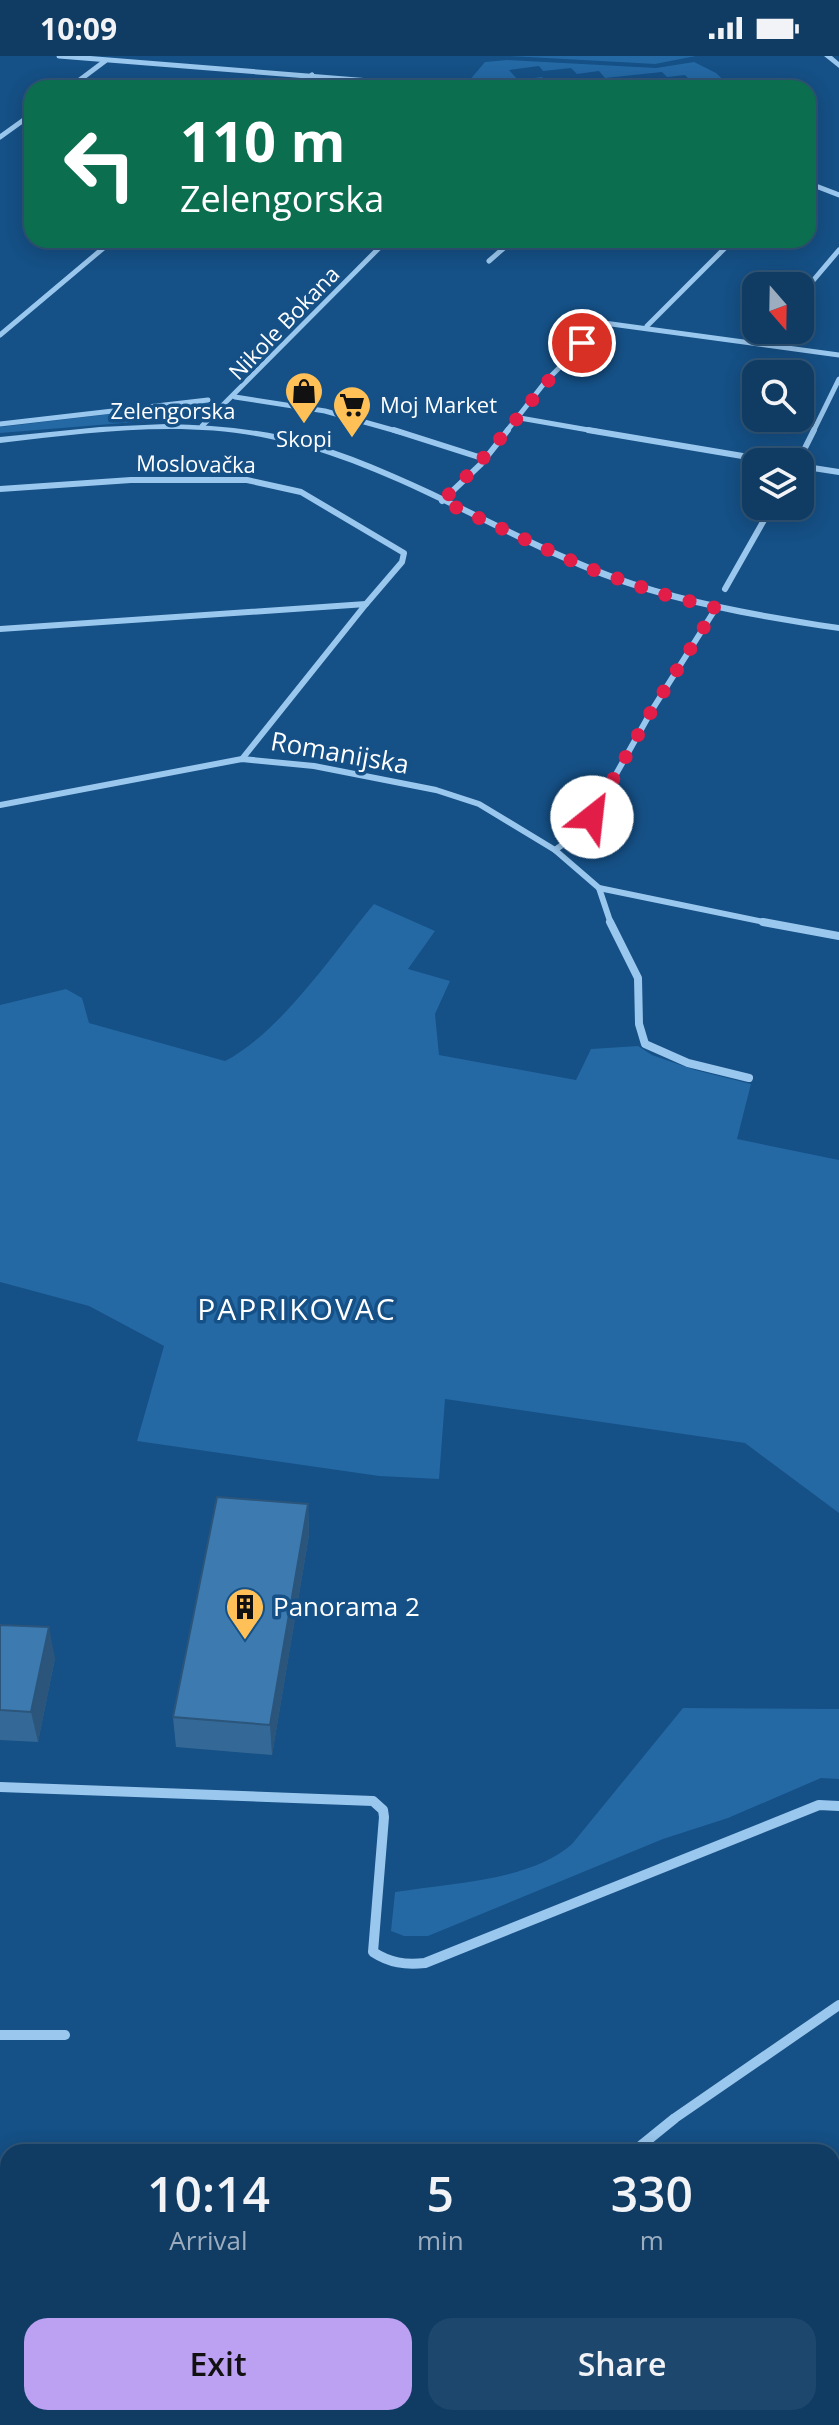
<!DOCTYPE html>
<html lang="en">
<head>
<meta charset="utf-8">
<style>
	:root { --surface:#103c64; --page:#1e476d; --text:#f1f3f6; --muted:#9cadbf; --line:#305678; --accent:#bca0f2 }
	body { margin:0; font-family:"Open Sans",sans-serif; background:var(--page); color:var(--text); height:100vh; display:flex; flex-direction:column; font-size:30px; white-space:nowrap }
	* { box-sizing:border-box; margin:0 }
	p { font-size:26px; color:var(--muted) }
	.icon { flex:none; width:44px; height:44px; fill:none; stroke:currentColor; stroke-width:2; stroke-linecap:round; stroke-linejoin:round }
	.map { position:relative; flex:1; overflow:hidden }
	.sheet { position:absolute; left:0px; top:2088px; width:840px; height:282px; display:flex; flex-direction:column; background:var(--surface); border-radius:24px 24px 0 0; box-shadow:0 4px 20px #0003,0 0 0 2px var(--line) }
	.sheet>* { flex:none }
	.top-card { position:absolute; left:24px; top:24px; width:792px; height:168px; border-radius:24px; box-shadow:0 4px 20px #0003,0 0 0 2px var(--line); background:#0b6e4f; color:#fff; overflow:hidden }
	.needle { width:52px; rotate:160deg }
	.fabs { position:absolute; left:742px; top:216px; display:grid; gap:16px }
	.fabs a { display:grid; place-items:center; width:72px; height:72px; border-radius:16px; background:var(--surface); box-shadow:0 4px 20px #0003,0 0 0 2px var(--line); font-size:40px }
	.pin { position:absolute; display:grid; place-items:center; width:68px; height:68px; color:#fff; margin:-34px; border:4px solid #fff; border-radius:50%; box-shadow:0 2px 8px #0007 }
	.me { position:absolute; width:88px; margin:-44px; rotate:29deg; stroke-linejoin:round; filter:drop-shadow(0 0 6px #0008) }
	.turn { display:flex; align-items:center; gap:28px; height:168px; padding:0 24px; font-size:36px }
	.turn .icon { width:104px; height:104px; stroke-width:2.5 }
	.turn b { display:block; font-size:56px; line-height:68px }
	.eta { display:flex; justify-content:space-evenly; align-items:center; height:136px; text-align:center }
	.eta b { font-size:48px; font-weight:600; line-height:56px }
	.cta { display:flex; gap:16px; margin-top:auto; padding:16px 24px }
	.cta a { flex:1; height:92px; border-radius:24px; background:var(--accent); color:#111; font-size:32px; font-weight:600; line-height:92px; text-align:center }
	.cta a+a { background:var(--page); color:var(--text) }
	.status { display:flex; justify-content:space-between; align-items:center; height:56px; padding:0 40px; background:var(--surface); direction:ltr }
	.status svg { height:22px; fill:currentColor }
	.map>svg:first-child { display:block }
	.green { fill:#2468a4 }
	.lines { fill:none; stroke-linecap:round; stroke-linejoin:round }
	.minor-far3 { stroke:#9ac7ee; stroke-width:5 }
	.minor-far2 { stroke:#9ac7ee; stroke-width:6 }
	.minor-far1 { stroke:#9ac7ee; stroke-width:8 }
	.minor { stroke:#9ac7ee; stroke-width:10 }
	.tertiary { fill:#9ac7ee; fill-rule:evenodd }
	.wall { fill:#346997 }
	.shaded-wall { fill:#2b557b }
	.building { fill:#3d7ab0; stroke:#2b557b; stroke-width:2 }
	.route { stroke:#e11d48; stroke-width:14; stroke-dasharray:0 25.2 }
	.labels { text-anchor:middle; stroke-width:7; stroke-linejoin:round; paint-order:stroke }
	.far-street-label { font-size:22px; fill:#fff; stroke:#155086 }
	.far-poi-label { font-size:22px; fill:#fff; stroke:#155086; text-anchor:start }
	.street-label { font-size:26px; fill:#fff; stroke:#155086 }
	.poi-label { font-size:26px; fill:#fff; stroke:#155086; text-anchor:start }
	.quarter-label { font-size:30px; letter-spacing:2px; fill:#fff; stroke:#155086 }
</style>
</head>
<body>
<div class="status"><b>10:09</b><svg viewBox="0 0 49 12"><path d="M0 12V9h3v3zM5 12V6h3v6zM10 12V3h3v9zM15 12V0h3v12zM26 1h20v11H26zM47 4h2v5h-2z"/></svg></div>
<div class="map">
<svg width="839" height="2369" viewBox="0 0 839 2369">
	<rect width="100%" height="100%" fill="#155086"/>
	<!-- green -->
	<g class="green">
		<polygon points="509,0 696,0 655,8"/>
		<polygon points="507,4 656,12 694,6 716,17 732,32 698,32 685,19 667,21 662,16 605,22 599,15 577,18 571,12 543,15 539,10 509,14 518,24 542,21 549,28 577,26 582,30 611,27 616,32 507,32 468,26 485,6"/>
		<polygon points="204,347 217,348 197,361 0,377 0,371"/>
		<path d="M 374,848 L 435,875 L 408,913 L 450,925 L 435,958 L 439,999 L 576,1024 L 591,993 L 638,990 L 652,999 L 695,1014 L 751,1028 L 737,1083 L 839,1104 L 839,1457 L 745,1387 L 445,1343 L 439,1423 L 379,1420 L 137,1385 L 164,1290 L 89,1250 L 0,1226 L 0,949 L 66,933 L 82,942 L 89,967 L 225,1005 C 282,975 333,897 374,848 Z"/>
		<path d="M 683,1652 L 839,1653 L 839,1723 L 821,1722 L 728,1762 L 663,1783 L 428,1880 L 404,1880 L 391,1875 L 395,1836 C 449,1827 531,1825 572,1788 Z"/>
	</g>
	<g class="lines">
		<!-- minor-far3 -->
		<g class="minor-far3">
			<polyline points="59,0 458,32"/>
			<polyline points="69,32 105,5"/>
			<polyline points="297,32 312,19"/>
			<polyline points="0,81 32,58"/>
			<polyline points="808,127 839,139"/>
			<polyline points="489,205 513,184"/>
			<polyline points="800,240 839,194"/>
			<polyline points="647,270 733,184"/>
			<polyline points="0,279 113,184"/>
			<polyline points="760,287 771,274"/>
			<polyline points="235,341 325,355 400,376"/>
			<polyline points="520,362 600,376"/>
			<polyline points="0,368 208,344"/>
			<polyline points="202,370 387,184"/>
			<polyline points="506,376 546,325 604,267 839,299"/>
			<polyline points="813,376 839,323"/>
		</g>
		<!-- minor-far2 -->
		<g class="minor-far2">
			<polyline points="394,374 485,403"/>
			<polyline points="588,374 778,406"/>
			<polyline points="798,406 814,374"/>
			<polyline points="800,410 839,416"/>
			<polyline points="0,433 131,424 247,424 301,436 404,497 402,506 366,548"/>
			<polyline points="442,445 481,408 508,374"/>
			<polyline points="725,533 772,450"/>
			<polyline points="0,573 366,548 242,703"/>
			<polyline points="0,749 242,703 314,710 436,734 479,748 555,794 599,832 774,868"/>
			<polyline points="555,794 579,777 592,761 652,654 716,552"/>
			<polyline points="599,832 611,868"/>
		</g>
		<!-- minor-far1 -->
		<g class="minor-far1">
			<polyline points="610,866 638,922 639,968 645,988 688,1007 749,1022"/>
			<polyline points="763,866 839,880"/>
		</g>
		<!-- minor -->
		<g class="minor">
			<path d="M 0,1731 L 373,1745 L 383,1754 L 384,1761 L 373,1896 C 390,1907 405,1909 425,1907 L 819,1749 L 839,1750"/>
			<polyline points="0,1979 65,1979"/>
			<polyline points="633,2096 675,2062 839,1949"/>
			<polyline points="0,2268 8,2267"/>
			<polyline points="402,2369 407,2362"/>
		</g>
		<!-- tertiary -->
		<g class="tertiary">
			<polygon points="824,0 832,0 839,6 839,12"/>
			<path d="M 166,368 C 215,369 264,373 311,387 C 409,416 496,471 590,509 C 670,542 754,556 839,569 L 839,575 C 751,562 662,547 580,512 C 476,468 378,404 266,382 C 179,364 88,377 0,387 L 0,381 L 100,371 Z"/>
		</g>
	</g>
	<!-- wall -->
	<g class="wall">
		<polygon points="308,1448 309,1479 272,1699 176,1691 173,1661"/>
		<polygon points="0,1569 55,1602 38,1686 0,1684"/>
	</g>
	<!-- shaded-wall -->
	<g class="shaded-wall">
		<polygon points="308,1448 309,1479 272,1699 270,1669"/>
		<polygon points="49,1571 55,1602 38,1686 31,1656"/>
	</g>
	<!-- building -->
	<g class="building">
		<polygon points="217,1441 308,1448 270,1669 173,1661"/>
		<polygon points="0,1569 49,1571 31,1656 0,1654"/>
	</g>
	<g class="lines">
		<!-- route -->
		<path class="route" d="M 582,287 C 533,339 494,396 442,445 L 585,511 L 658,537 L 716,552 L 652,654 L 592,761"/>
	</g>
	<!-- icons -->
	<defs>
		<g id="shop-pin" transform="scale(2)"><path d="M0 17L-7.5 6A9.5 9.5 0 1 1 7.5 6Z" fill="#ffc157" stroke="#155086"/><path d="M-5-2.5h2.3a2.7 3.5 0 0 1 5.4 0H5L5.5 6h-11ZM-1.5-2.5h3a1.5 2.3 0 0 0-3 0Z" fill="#111"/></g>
		<g id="supermarket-pin" transform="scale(2)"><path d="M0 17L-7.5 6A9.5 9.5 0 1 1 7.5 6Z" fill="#ffc157" stroke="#155086"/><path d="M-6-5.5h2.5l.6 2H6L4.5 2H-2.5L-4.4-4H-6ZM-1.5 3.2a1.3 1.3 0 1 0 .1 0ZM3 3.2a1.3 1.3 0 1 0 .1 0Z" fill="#111"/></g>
		<g id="building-pin" transform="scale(2)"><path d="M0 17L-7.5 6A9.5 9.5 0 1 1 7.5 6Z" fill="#ffc157" stroke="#155086"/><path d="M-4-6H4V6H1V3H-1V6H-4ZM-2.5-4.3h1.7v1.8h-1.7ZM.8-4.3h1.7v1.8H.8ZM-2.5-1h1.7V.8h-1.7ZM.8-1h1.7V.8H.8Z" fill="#111"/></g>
	</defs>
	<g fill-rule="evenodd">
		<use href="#shop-pin" x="304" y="335"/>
		<use href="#supermarket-pin" x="352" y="349"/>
		<use href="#building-pin" x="245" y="1551"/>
	</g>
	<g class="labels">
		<!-- far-street labels -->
		<g class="far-street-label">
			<text transform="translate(284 267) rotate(-46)" y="8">Nikole Bokana</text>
			<text x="173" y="363">Zelengorska</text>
			<text transform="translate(196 408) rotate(1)" y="8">Moslovačka</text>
		</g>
		<!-- far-poi labels -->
		<g class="far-poi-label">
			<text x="380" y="357">Moj Market</text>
			<text x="304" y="391" text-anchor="middle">Skopi</text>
		</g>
		<!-- street labels -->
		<g class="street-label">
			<text transform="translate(340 697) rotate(10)" y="9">Romanijska</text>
		</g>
		<!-- poi labels -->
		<g class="poi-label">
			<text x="273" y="1560">Panorama 2</text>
		</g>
		<!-- quarter labels -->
		<g class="quarter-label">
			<text x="297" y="1264">PAPRIKOVAC</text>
		</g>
	</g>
</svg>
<div class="fabs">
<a><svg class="needle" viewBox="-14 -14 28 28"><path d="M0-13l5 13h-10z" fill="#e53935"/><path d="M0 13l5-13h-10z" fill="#9cadbf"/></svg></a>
<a><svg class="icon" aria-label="search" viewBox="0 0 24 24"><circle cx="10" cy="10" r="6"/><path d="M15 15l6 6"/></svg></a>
<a><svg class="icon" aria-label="layers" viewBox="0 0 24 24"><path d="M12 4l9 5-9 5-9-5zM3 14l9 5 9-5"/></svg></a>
</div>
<div class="pin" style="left:582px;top:287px;background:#d93025"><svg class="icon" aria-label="arrive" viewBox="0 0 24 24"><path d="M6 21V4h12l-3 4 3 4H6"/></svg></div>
<svg class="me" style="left:592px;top:761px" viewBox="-20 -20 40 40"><circle r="19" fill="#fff"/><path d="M0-13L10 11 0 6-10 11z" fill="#e11d48"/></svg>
<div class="top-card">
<div class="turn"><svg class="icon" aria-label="left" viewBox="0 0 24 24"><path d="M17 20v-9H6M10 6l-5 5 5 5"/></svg><div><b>110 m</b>Zelengorska</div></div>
</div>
<section class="sheet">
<div class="eta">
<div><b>10:14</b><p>Arrival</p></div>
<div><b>5</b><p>min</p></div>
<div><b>330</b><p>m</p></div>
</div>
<div class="cta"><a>Exit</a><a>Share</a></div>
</section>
</div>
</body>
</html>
